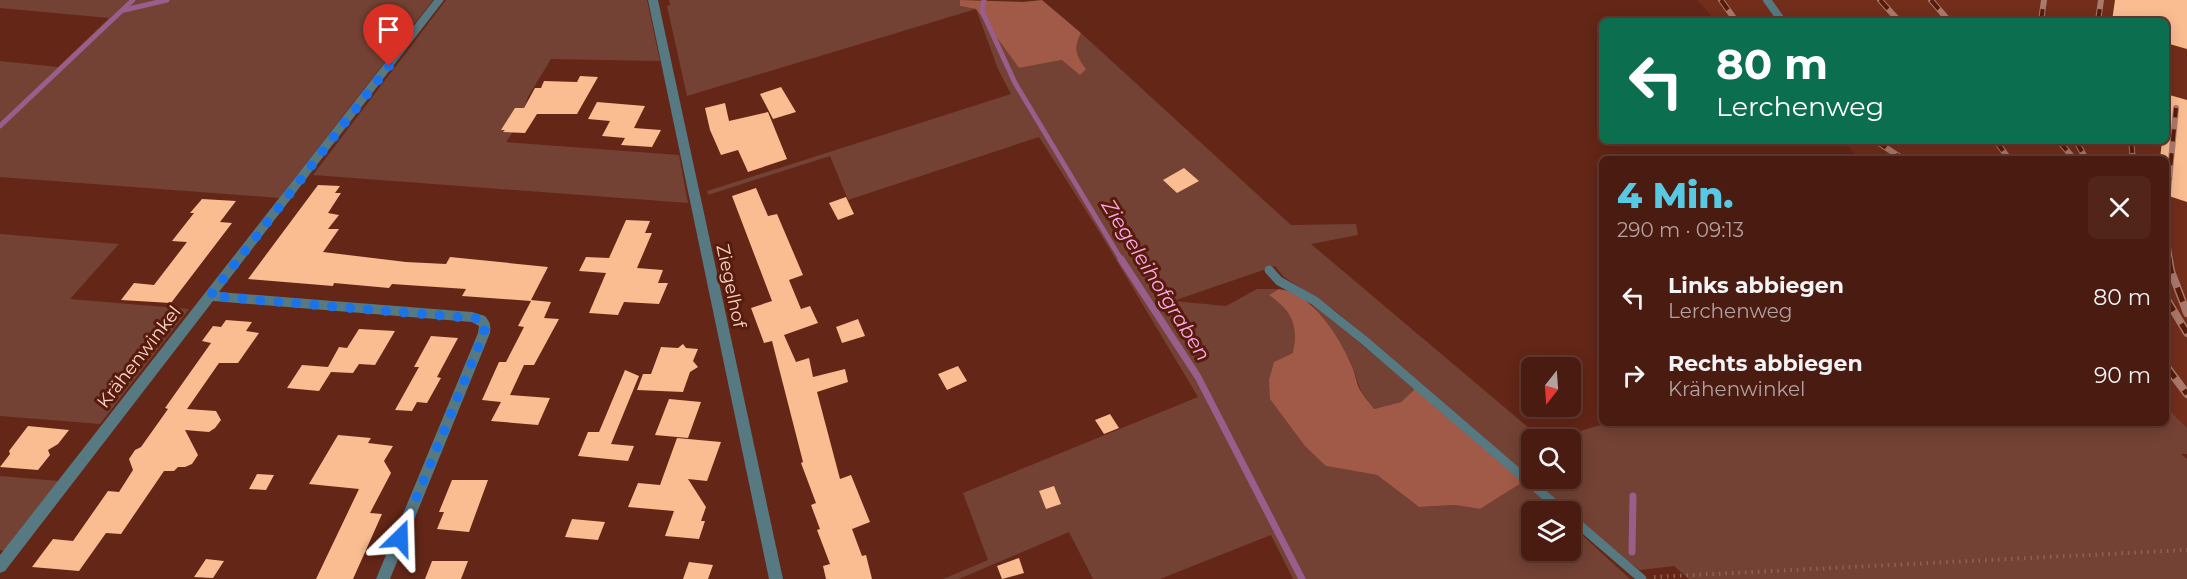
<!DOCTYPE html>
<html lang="de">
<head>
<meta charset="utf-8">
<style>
	:root { --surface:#4a1c11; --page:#51251a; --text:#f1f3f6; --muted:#b2a19f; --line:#613a31; --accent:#58c9e3 }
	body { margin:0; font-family:Montserrat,sans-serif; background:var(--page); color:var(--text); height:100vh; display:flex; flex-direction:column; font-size:22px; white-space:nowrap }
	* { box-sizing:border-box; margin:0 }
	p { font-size:20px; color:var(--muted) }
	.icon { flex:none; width:33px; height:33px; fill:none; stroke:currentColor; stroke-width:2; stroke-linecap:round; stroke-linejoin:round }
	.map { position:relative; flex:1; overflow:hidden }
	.drawer { position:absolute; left:1599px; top:156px; width:570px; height:270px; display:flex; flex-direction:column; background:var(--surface); border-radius:9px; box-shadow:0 3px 15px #0003,0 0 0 2px var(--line) }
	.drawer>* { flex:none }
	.guide { position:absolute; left:1599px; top:18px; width:570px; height:126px; border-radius:9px; box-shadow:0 3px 15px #0003,0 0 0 2px var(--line); background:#0b6e4f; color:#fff; overflow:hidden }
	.needle { width:39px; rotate:197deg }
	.controls { position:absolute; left:1521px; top:357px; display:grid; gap:12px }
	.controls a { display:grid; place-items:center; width:60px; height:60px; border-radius:9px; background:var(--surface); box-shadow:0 3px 15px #0003,0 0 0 2px var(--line); font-size:30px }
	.pin { position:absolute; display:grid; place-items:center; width:51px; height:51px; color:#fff; margin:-62px -26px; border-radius:50% 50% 50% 0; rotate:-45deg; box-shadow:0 0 6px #0007 }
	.pin .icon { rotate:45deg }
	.me { position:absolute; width:66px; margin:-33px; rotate:22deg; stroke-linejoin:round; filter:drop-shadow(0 0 4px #0008) }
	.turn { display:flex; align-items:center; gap:21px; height:126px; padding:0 18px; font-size:27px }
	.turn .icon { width:78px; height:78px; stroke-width:2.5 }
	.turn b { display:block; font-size:42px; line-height:51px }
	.round { display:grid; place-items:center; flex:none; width:63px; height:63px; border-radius:9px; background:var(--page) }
	.overview { display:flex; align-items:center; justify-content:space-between; height:102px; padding:0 18px }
	h1 { font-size:36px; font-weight:800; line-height:45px; color:var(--accent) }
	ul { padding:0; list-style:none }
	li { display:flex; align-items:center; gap:18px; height:78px; padding:0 18px }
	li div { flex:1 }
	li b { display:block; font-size:22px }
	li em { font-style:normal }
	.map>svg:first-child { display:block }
	.built { fill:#722d1b }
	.green { fill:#734234 }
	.forest { fill:#a15a47 }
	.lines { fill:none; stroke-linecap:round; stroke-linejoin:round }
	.stream-far1 { stroke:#995e8b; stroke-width:5 }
	.stream { stroke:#995e8b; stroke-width:7 }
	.building { fill:#fabc91 }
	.path { stroke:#955f51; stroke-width:4; stroke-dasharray:1.5 5; stroke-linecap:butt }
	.service-far1 { stroke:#567982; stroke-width:8 }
	.service { stroke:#567982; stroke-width:9 }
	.minor { fill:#567982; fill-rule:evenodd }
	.rail-far1-casing { stroke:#ab796b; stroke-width:6 }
	.rail-casing { stroke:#ab796b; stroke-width:8 }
	.rail-far1 { stroke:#571b0b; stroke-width:4; stroke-dasharray:12; stroke-linecap:butt }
	.rail { stroke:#571b0b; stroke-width:5; stroke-dasharray:15; stroke-linecap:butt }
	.route { stroke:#1a73e8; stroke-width:10; stroke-dasharray:0 18 }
	.labels { text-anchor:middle; stroke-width:6; stroke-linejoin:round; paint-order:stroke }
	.street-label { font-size:18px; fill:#fad4c9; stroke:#571b0b }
	.water-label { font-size:20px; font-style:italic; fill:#fda8e9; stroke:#571b0b }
</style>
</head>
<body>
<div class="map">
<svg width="2187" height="579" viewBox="0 0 2187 579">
	<rect width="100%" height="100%" fill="#632617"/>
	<!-- built -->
	<polygon class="built" points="1697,0 2187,0 2187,428 2166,407 2166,159 1859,159 1844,141 2166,141 2166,21 1716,21"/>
	<!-- green -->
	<g class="green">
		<polygon points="0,0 433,0 279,198 0,177 0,61 58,67 109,18 0,8"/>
		<polygon points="446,0 647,0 660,61 551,59 528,97 520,121 506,142 679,155 688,203 313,175"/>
		<path d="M 669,0 L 960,0 L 960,6 L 976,9 L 1019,68 L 1062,60 L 1086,69 C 1076,55 1073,49 1081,33 L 1291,225 L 1356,224 L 1358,235 L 1311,244 L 1542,439 L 1532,440 L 1532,478 L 1570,478 L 1570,440 L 1553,439 L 1607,423 L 2166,423 L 2166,407 L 2187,428 L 2187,454 L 2181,454 L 2187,459 L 2187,579 L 1689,579 L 1674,566 L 1640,570 L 1627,561 L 1337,312 L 1284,277 L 1275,266 L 1173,301 L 1226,306 L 1257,289 L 1279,289 L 1270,295 L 1282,304 L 1295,321 L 1294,353 L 1326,466 L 1377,475 L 1419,507 L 1455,505 L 1480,509 L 1523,482 L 1556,511 L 1532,512 L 1532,550 L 1570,550 L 1571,525 L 1630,579 L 1293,579 L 1271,535 L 1160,579 L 1093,579 L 1069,532 L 959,579 L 943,579 L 988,560 L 963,493 L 1198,397 L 1100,233 L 1039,137 L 848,200 L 830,156 L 708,195 L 707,191 L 1011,94 L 998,69 L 976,9 L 687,96 L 667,6 L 670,5 Z"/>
		<polygon points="0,234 119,244 70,299 189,309 100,424 0,416"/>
		<polygon points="1309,301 1415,389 1401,402 1374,409 1361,391 1351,363 1327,324"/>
		<polygon points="0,476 59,481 6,551 0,550"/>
	</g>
	<!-- forest -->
	<g class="forest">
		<path d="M 960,0 L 1023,2 L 1042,0 L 1081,33 C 1073,49 1076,55 1086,69 L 1080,75 L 1062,60 L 1019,68 L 976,9 L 960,6 Z"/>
		<path d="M 1279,289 C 1312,293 1338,335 1351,364 C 1355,372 1356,382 1360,390 C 1364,397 1370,403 1374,409 L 1401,402 L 1415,389 L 1523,482 L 1480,509 L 1455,505 L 1419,507 L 1377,475 L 1326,466 L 1305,446 L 1270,399 L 1269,380 L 1274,362 L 1293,353 C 1298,324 1293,312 1269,295 Z"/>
	</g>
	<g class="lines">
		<!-- stream-far1 -->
		<g class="stream-far1">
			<polyline points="984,0 982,11 1015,83 1122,261"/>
			<polyline points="124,10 167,0"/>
			<polyline points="0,126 133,0"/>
		</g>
		<!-- stream -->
		<g class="stream">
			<polyline points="1121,259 1198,377 1302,579"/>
			<polyline points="1632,552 1633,496"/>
		</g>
	</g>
	<!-- building -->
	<g class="building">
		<polygon points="2115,0 2187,0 2187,49 2166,43 2166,21 2112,21"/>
		<polygon points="580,76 598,77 577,114 537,114 525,133 503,132 505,130 501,130 515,108 524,108 535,88 541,88 544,81 577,82"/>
		<polygon points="781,87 796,112 773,119 760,94"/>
		<polygon points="2166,94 2187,100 2187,202 2166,195 2166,159 2160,159 2162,141 2166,141"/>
		<polygon points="597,102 645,106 634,128 661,130 652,147 621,145 625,138 602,136 610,121 588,119"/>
		<polygon points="725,103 729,121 768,112 787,159 748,172 738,150 721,155 710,130 705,108"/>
		<polygon points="1184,168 1199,181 1177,193 1163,180"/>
		<polygon points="318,185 340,186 335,193 341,193 328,213 339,215 328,229 339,229 323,252 406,262 446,264 450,257 548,267 531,300 551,302 544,318 559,319 534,365 524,365 510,395 550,398 538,425 491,421 501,402 482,400 499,362 506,362 524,327 518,326 531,301 462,296 466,289 392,284 389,288 334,283 333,286 248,279"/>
		<polygon points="756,188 768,216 777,214 803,275 789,280 801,309 810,306 818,323 784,335 796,362 809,358 813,377 845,369 848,382 817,392 840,479 851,475 870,522 852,529 862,556 866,555 872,579 826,579 823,566 830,564 817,530 820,529 811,505 816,503 801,463 803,462 772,341 764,343 751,308 772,301 732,196"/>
		<polygon points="846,197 854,214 838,220 829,203"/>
		<polygon points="202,199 236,201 220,222 232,223 171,303 121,300 134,283 154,285 187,242 172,241 194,213 190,213"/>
		<polygon points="626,220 650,221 645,233 652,233 637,268 663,270 658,283 668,283 659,304 624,302 618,315 589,313 606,273 579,271 586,257 609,258"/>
		<polygon points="858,319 865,336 842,343 836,327"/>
		<polygon points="226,320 252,322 246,331 259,333 238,363 219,363 187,409 216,411 221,420 215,428 209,432 185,430 198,455 192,464 185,467 178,467 174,471 164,471 121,534 106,533 79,571 32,567 53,539 73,541 108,491 119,492 133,470 129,459 135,450 141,447 168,409 165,408 211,343 202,341 213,326 221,327"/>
		<polygon points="359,329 395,331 375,365 359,364 353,373 331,372 319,391 287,388 302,365 328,367 339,347 347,348"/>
		<polygon points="431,336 458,338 437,377 441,378 427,403 417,402 412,411 395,410 419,367 414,367"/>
		<polygon points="683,344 686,348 698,349 693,361 698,367 690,372 683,392 637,390 643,374 651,374 661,347 678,348"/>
		<polygon points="958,366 967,381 947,390 938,374"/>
		<polygon points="625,370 639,376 611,444 634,446 628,461 578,456 588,432 599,432"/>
		<polygon points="669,399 701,402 688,438 655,435"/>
		<polygon points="1110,414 1119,428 1104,434 1095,420"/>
		<polygon points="28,426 69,430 58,444 48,450 50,455 38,470 0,467 10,454 9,451"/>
		<polygon points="338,435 371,438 368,443 393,446 384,461 391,473 370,513 382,514 353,579 316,579 359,489 309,484"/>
		<polygon points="677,438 721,442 707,481 688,479 706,507 701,521 705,521 699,539 665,536 674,511 628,507 638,483 660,485"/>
		<polygon points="257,474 274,475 266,490 249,489"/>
		<polygon points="452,480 488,480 469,532 437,529 444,512 439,512"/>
		<polygon points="1054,486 1061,504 1046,509 1039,491"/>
		<polygon points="572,519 605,522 598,540 565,537"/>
		<polygon points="1019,558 1024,573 1002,579 997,566"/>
		<polygon points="206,559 224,561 213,578 194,577"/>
		<polygon points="432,561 468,561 461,579 425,579"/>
		<polygon points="689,562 713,565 708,579 683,579"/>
	</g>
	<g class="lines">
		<!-- path -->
		<polyline class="path" points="1654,577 2187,550"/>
		<!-- service-far1 -->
		<polyline class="service-far1" points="1767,0 1782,21"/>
		<!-- service -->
		<g class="service">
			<polyline points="1269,270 1279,281 1315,301 1365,341 1564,512"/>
			<polyline points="1570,517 1642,579"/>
		</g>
		<!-- minor -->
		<g class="minor">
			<path d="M 434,0 L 444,0 L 219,292 L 472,312 L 485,316 C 490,322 491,325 490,333 L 390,579 L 376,579 L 478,333 L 479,326 L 472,322 L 213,301 L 5,571 L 0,573 L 0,555 Z"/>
			<polygon points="648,0 658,0 783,579 769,579"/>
		</g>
		<!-- rail-far1 casing -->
		<g class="rail-far1-casing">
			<g id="rail-far1">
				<polyline points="1721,0 1736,21"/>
				<polyline points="1880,0 1899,21"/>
				<polyline points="1931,0 1949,21"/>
				<polyline points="2041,21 2044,0"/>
				<polyline points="2098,21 2101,0"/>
				<polyline points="1876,141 1903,159"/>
				<polyline points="1996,141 2009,159"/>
				<polyline points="2059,141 2074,159"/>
				<polyline points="2076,141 2086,159"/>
				<polyline points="2131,141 2133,159"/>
				<polyline points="2166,213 2176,108"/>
				<polyline points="2166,233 2170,261"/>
			</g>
		</g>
		<!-- rail casing -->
		<g class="rail-casing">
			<g id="rail">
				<polyline points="2169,259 2171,271 2187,313"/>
				<polyline points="2166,298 2187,333"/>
				<polyline points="2166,366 2187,394"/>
			</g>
		</g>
		<!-- rail-far1 -->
		<use href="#rail-far1" class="rail-far1"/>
		<!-- rail -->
		<use href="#rail" class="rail"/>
	</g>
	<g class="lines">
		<!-- route -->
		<polyline class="route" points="389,66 210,296 481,319 485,325 484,333 400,538"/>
	</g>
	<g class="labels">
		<!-- street labels -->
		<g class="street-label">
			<text transform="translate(731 286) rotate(78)" y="6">Ziegelhof</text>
			<text transform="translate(139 357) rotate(-52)" y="6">Krähenwinkel</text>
		</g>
		<!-- water labels -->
		<g class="water-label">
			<text transform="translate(1156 280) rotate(58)" y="7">Ziegeleihofgraben</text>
		</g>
	</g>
</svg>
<div class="controls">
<a><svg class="needle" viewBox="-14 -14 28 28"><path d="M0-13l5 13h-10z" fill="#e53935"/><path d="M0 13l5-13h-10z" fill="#b2a19f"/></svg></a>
<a><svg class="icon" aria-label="search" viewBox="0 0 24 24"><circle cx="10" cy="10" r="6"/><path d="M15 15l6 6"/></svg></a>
<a><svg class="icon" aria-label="layers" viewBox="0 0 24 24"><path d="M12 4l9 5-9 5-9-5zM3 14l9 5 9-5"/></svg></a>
</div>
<div class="pin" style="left:389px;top:66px;background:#d93025"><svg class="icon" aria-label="arrive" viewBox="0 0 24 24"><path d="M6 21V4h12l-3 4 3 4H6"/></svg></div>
<svg class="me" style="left:400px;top:538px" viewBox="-20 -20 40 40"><path d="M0-17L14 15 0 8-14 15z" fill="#1a73e8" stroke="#fff" stroke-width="4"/></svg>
<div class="guide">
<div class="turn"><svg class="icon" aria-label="left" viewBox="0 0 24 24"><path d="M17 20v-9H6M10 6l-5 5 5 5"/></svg><div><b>80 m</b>Lerchenweg</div></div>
</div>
<section class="drawer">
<div class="overview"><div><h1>4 Min.</h1><p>290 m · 09:13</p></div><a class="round"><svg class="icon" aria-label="close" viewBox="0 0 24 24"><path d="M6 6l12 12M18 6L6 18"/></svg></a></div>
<ul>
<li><svg class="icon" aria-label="left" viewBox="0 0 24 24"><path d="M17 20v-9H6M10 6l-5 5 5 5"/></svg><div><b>Links abbiegen</b><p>Lerchenweg</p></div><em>80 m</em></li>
<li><svg class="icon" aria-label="right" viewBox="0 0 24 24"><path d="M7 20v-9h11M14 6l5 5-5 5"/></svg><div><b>Rechts abbiegen</b><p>Krähenwinkel</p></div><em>90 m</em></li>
</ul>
</section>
</div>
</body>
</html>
